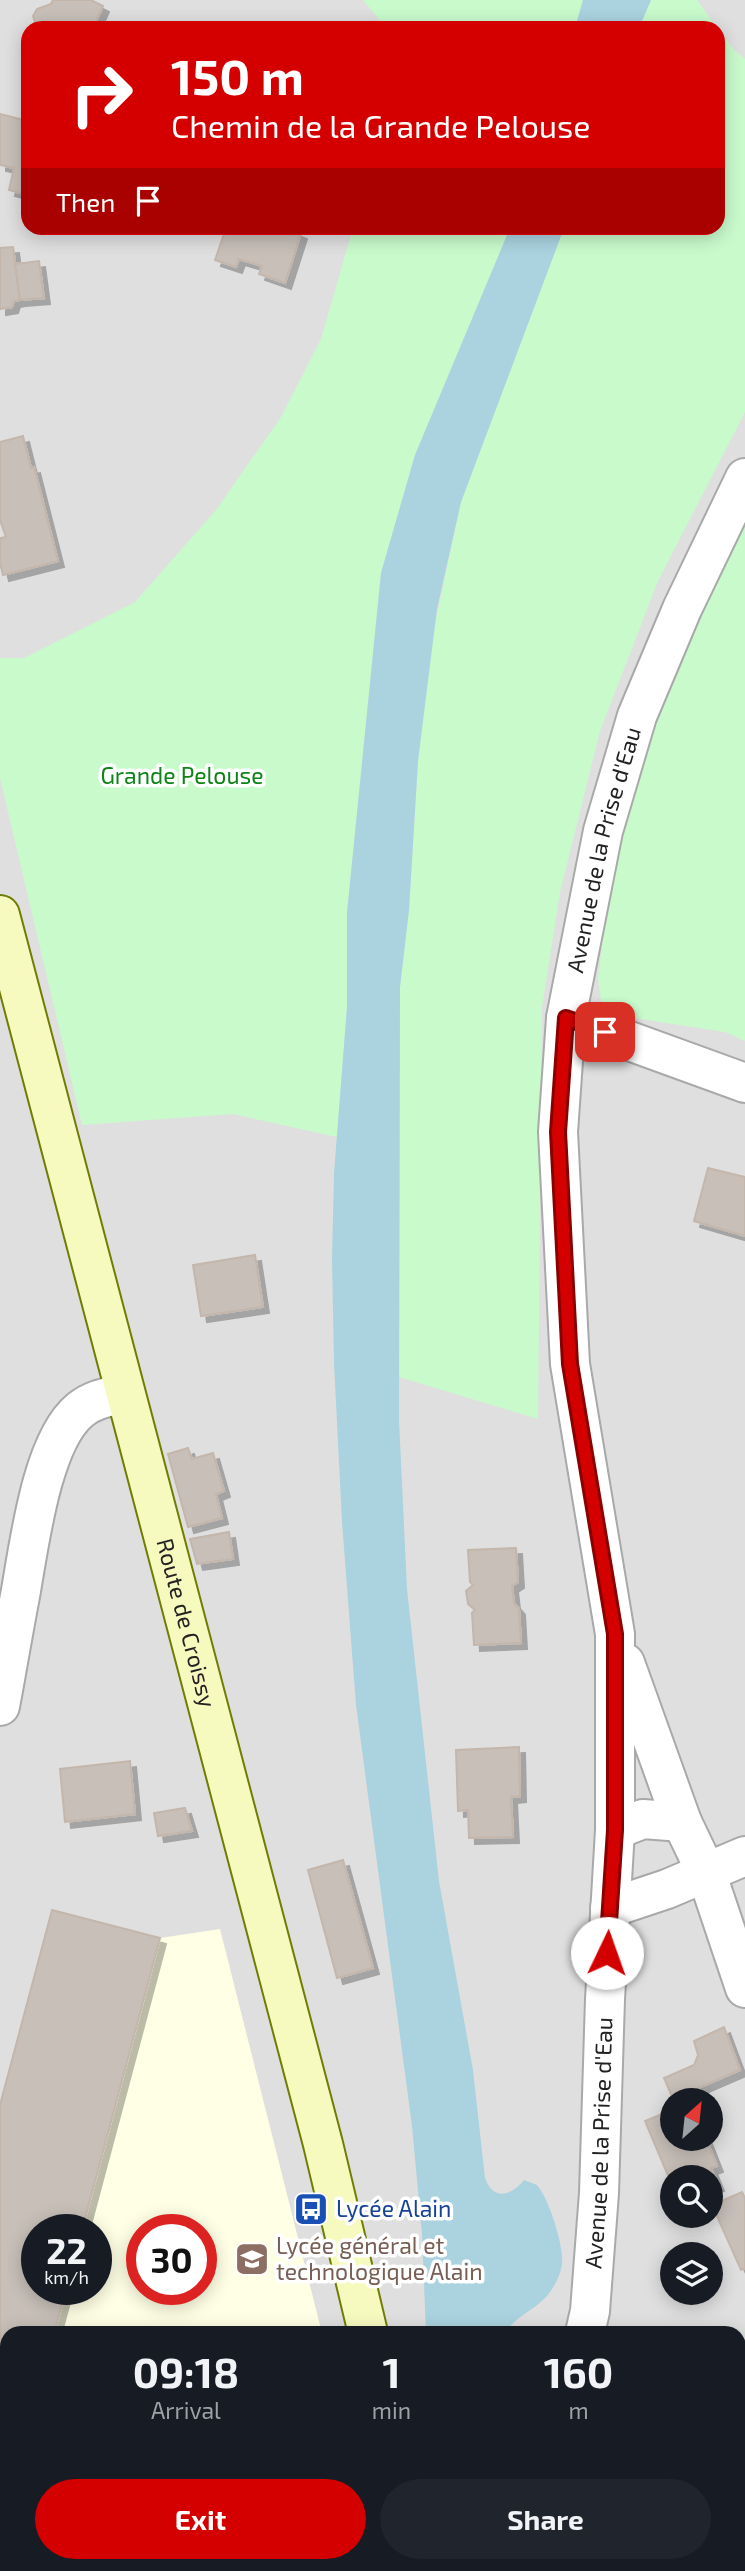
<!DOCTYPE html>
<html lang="en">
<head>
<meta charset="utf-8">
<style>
	:root { --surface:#171b24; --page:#20242c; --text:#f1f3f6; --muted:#9ea1a6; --accent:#d40000 }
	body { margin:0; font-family:"Exo 2",sans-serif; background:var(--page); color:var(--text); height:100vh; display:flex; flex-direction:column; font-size:26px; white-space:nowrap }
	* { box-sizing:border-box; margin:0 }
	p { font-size:23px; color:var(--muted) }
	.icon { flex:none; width:38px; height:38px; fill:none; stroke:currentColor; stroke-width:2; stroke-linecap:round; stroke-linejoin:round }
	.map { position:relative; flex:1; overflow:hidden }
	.panel { position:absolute; left:0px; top:2326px; width:746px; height:247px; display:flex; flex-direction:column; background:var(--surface); border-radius:21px 21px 0 0; box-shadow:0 4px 18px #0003 }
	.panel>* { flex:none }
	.top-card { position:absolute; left:21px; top:21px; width:704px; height:214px; border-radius:21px; box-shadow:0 4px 18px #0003; background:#d40000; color:#fff; overflow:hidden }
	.needle { width:46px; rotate:27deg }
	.fabs { position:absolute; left:660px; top:2088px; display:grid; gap:14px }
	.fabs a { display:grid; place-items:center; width:63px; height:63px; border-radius:50%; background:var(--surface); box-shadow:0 4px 18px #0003; font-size:35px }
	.speed { position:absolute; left:21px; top:2214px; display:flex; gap:14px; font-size:35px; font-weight:700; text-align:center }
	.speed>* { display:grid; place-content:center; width:91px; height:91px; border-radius:50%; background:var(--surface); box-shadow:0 4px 18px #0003; line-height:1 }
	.speed small { font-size:18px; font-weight:400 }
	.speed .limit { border:10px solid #d22; background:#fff; color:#111 }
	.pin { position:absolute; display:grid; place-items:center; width:60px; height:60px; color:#fff; margin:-30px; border-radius:14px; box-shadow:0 4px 10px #0006 }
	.me { position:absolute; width:77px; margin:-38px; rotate:3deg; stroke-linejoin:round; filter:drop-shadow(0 0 5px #0008) }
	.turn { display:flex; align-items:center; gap:24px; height:147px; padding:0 35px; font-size:32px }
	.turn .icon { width:91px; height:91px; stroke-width:2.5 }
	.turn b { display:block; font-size:49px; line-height:60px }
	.then { display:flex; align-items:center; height:66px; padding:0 35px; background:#0003; gap:14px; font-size:26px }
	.eta { display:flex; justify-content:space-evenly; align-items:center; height:119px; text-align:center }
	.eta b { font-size:42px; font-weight:700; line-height:49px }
	.action { display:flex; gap:14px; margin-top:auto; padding:14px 35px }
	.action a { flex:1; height:80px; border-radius:42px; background:var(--accent); color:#fff; font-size:28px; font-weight:700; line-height:80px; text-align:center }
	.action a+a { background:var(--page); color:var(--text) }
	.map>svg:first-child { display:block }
	.residential { fill:#e0dfdf; fill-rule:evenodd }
	.education { fill:#ffffe5; fill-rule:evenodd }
	.park { fill:#c8facc }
	.water { fill:#aad3df }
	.building { fill:#c7bfb8; stroke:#c4b6ab; stroke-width:2; filter:url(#shadow) }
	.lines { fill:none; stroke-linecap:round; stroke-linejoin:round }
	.street-casing { stroke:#a9a9a9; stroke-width:42 }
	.secondary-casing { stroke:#707d05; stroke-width:42 }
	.street { stroke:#fff; stroke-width:38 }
	.secondary { stroke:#f7fabf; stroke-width:38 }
	.route-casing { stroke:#8a0000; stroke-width:18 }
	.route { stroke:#d40000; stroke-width:12 }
	.labels { text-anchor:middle; stroke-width:7; stroke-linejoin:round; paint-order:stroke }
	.park-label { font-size:23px; fill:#0c8416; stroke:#fff }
	.street-label { font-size:23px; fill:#222; stroke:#fff }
	.transit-label { font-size:23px; fill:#164399; stroke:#fff; text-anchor:start }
	.education-label { font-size:23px; fill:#785e54; stroke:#fff; text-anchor:start }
</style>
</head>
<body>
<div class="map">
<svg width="745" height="2571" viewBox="0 0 745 2571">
	<defs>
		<filter id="shadow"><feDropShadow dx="6" dy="6" stdDeviation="0" flood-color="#0004"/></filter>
	</defs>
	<rect width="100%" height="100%" fill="#f2efe9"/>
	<!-- residential -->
	<path class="residential" d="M 0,0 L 745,0 L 745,2571 L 0,2571 ZM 28,28 L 718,28 L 718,228 L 28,228 ZM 672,2100 L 710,2100 L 710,2138 L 672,2138 ZM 672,2177 L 710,2177 L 710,2216 L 672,2216 ZM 37,2230 L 96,2230 L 96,2289 L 37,2289 ZM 142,2230 L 201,2230 L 201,2289 L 142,2289 ZM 672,2254 L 710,2254 L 710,2292 L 672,2292 ZM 7,2333 L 738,2333 L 738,2566 L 7,2566 Z"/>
	<!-- education -->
	<path class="education" d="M 52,1910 L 160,1938 L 220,1929 L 322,2333 L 7,2333 L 7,2566 L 271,2566 L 270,2571 L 0,2571 L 0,2105 ZM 37,2230 L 96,2230 L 96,2289 L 37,2289 ZM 142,2230 L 201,2230 L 201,2289 L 142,2289 Z"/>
	<!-- park -->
	<g class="park">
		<polygon points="363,0 583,0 575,28 386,28"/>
		<polygon points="651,0 697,0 717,28 639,28"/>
		<polygon points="718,28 734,50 745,59 745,412 658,581 600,731 560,892 542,1007 538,1419 399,1377 400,987 409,910 418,761 432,638 461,502 564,228 718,228"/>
		<polygon points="353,228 510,228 415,455 381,573 347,913 347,1007 337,1137 233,1114 82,1125 0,778 0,658 24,658 135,602 216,510 281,417 321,339"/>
		<polygon points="745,521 745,1041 725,1032 627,1017 601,1001 598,978 608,898 644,747 708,590"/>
	</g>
	<!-- water -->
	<g class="water">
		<polygon points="583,0 651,0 639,28 575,28"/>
		<path d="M 510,228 L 564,228 L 461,502 L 437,609 L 418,761 L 409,910 L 400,987 L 399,1420 L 407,1589 L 439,1881 L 473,2070 L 485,2178 C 493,2201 511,2196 524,2180 L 537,2185 C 548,2197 564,2245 562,2263 C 561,2275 554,2288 546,2297 C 533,2311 516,2316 505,2333 L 426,2333 L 422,2235 L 412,2126 L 356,1705 L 342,1522 L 334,1363 L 332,1259 L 334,1173 L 347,1007 L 347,913 L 381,573 L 415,455 Z"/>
		<polygon points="646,2326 652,2327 656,2333 617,2333 618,2329"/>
		<polygon points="739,2380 745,2390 745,2431 739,2438"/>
		<polygon points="739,2461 745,2472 745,2571 702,2571 699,2566 738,2566"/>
	</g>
	<!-- building -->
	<g class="building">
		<polygon points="53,0 91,0 103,6 93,28 37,28 33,16 37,9 51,4"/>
		<polygon points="0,114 28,121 28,195 9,190 14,168 0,165"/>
		<polygon points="226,228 291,228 290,229 301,233 285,283 259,274 262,266 239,259 236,267 215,260"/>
		<polygon points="13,247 20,300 14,301 12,307 0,309 0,248"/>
		<polygon points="39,261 44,298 20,300 15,264"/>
		<polygon points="23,436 31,468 34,467 58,561 3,575 0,563 0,538 6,537 0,520 0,442"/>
		<polygon points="708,1168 745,1177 745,1236 694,1221"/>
		<polygon points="255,1255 263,1307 201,1316 193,1265"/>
		<polygon points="188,1448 192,1459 213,1453 224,1491 216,1494 222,1518 188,1527 168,1454"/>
		<polygon points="229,1532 233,1559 197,1564 190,1539"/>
		<polygon points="516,1548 518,1582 512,1586 514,1603 519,1609 521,1643 474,1645 472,1613 475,1610 468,1604 466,1591 473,1585 470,1582 468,1550"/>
		<polygon points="519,1747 520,1796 511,1797 513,1837 469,1838 468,1810 458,1811 456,1750"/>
		<polygon points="130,1761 135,1814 65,1822 60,1769"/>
		<polygon points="185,1808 192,1831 158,1836 154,1813"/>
		<polygon points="343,1860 373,1968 337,1978 308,1870"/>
		<polygon points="52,1910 160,1938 82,2230 37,2230 37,2289 66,2289 54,2333 7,2333 7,2510 0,2537 0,2105"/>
		<polygon points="724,2027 740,2070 673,2099 664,2078 694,2065 698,2055 694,2041"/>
		<polygon points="672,2110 672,2138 706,2138 717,2166 711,2168 718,2185 710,2188 710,2177 672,2177 672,2185 645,2121"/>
		<polygon points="742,2192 745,2198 745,2268 741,2270 712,2205"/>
		<polygon points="598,2566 640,2566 639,2569 634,2571 597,2571"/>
	</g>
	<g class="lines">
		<!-- street casing -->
		<g class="street-casing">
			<g id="street">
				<polyline points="566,1018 745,1083"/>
				<polyline points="625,1663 682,1822 706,1872 745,1988"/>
				<path d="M 0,1706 C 7,1669 13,1632 20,1596 C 29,1547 41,1442 80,1410 C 93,1399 109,1397 125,1393"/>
				<polyline points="615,1830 643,1819 682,1822"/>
				<polyline points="610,1908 667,1889 745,1856"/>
				<path id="s1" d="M 585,2333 L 590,2311 L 599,2193 L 605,1999 L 615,1830 L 615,1634 L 570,1364 L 558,1132 L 566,1018 L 603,831 L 637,716 L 682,609 L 745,478"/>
				<polyline points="326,2571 327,2566"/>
			</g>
		</g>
		<!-- secondary casing -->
		<g class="secondary-casing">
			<g id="secondary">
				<path id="s2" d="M 0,915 L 323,2144 L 368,2333"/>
				<polyline points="432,2566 433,2571"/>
			</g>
		</g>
		<!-- street -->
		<use href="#street" class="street"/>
		<!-- secondary -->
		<use href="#secondary" class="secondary"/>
	</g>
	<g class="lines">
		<!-- route casing -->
		<g class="route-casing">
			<polyline id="route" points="605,1032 566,1018 558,1132 570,1364 615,1634 615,1830 607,1953"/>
		</g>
		<!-- route -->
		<use href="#route" class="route"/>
	</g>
	<!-- icons -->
	<defs>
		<g id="bus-square" transform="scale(1.75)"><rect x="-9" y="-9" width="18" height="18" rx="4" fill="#1a4fb4" stroke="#fff"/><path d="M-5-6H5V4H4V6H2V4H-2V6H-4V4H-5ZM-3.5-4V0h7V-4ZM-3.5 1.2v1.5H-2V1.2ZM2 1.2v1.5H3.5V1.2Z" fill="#fff"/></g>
		<g id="school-square" transform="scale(1.75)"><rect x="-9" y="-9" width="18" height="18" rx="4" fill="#8d6e63" stroke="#fff"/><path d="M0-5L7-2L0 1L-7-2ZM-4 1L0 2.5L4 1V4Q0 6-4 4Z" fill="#fff"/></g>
	</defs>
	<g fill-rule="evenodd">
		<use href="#bus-square" x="311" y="2209"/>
		<use href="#school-square" x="252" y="2259"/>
	</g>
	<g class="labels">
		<!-- park labels -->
		<g class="park-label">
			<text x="182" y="784">Grande Pelouse</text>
		</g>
		<!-- street labels -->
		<g class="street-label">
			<text dy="8" stroke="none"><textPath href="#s1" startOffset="1493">Avenue de la Prise d'Eau</textPath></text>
			<text dy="8" stroke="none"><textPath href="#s2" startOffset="732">Route de Croissy</textPath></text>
			<text dy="8" stroke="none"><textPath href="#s1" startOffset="191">Avenue de la Prise d'Eau</textPath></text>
		</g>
		<!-- transit labels -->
		<g class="transit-label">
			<text x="336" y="2217">Lycée Alain</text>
		</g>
		<!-- education labels -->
		<g class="education-label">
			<text x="276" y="2254">Lycée général et<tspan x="276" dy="26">technologique Alain</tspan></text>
		</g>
	</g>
</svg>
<div class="fabs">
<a><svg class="needle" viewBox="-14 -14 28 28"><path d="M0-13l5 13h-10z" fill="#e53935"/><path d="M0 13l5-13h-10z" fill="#9ea1a6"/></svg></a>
<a><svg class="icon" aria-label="search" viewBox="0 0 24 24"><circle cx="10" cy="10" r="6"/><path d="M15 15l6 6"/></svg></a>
<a><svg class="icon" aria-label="layers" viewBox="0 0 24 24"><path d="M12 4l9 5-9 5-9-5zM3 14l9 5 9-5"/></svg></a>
</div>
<div class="speed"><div>22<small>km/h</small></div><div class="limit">30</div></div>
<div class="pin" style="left:605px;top:1032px;background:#d93025"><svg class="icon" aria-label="arrive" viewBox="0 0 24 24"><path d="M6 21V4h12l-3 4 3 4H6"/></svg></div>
<svg class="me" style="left:607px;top:1953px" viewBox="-20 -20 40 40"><circle r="19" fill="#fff"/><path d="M0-13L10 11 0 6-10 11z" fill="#d40000"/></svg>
<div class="top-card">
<div class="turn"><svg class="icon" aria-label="right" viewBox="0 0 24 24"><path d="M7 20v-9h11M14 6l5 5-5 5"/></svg><div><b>150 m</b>Chemin de la Grande Pelouse</div></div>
<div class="then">Then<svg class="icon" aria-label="arrive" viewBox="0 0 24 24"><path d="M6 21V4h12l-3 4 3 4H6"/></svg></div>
</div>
<section class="panel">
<div class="eta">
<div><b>09:18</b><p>Arrival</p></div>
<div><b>1</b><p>min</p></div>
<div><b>160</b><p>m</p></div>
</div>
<div class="action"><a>Exit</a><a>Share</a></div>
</section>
</div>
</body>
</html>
